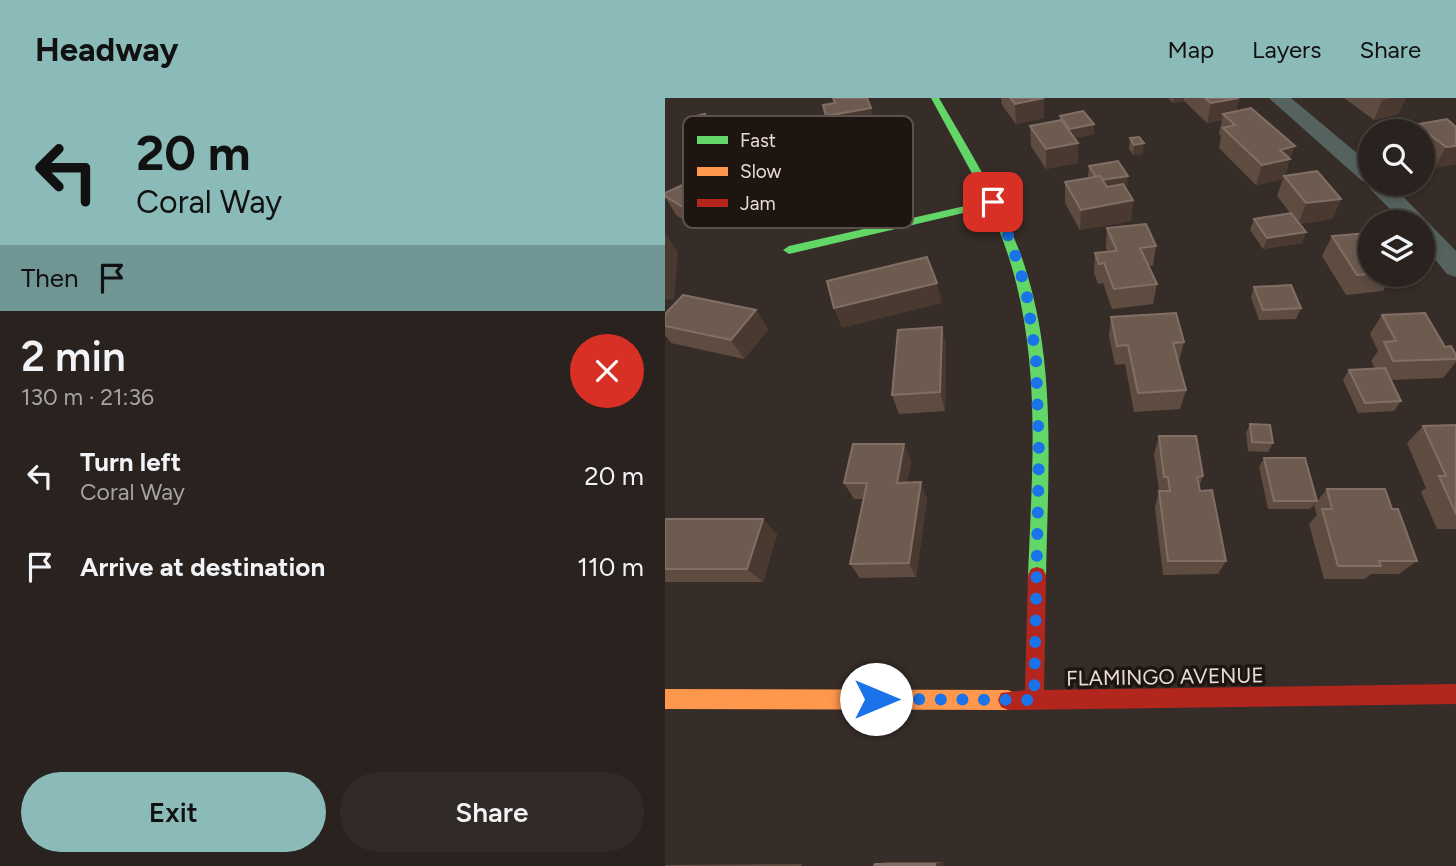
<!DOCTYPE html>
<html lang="en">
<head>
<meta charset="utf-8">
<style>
	:root { --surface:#29221e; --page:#312a27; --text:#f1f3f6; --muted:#a5a4a4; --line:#453f3c; --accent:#8bbbb9 }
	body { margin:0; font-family:Figtree,sans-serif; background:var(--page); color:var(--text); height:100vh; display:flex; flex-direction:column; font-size:26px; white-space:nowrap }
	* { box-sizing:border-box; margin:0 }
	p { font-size:23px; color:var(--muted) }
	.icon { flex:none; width:38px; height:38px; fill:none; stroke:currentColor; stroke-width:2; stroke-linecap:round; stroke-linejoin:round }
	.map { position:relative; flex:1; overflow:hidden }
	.drawer { display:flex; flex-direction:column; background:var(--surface); width:665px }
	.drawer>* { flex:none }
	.top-card { background:#8bbbb9; color:#111; overflow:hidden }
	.buttons { position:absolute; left:693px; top:21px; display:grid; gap:14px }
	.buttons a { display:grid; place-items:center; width:77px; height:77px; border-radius:50%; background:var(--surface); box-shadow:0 4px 10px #0003,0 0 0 2px var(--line); font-size:35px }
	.pin { position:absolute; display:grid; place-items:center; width:60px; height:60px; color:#fff; margin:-30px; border-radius:14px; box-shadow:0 4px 10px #0006 }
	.me { position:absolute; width:77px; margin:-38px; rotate:90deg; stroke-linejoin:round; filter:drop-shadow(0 0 5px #0008) }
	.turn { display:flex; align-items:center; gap:24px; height:147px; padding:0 21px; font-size:32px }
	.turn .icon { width:91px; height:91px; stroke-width:2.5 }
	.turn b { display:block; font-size:49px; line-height:60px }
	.then { display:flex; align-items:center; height:66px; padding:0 21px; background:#0003; gap:14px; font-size:26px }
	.round { display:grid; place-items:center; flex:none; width:74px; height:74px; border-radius:37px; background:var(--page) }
	.head { display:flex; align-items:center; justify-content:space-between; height:119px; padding:0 21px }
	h1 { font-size:42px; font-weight:600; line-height:52px }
	.cta { display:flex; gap:14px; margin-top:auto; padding:14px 21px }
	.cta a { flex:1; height:80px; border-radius:42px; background:var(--accent); color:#111; font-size:28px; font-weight:600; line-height:80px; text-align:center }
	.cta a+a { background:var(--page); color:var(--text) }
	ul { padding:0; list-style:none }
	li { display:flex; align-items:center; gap:21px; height:91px; padding:0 21px }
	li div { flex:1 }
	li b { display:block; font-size:26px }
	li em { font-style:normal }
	header { display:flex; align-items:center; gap:42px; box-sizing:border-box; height:98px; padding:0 35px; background:var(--accent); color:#111 }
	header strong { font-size:33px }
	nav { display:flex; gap:38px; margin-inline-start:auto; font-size:24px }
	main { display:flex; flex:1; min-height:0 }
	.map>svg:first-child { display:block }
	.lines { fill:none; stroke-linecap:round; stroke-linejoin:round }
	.street { fill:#56625e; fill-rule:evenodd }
	.fast { fill:#63d668; fill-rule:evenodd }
	.slow { fill:#ff974d; fill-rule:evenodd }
	.jam { fill:#b3261e; fill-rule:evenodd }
	.wall { fill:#5f4c40 }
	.shaded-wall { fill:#493930 }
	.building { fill:#6e5b50; stroke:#816f65; stroke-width:2 }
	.route { stroke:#1a73e8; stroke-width:12; stroke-dasharray:0 21.6 }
	.labels { text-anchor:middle; stroke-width:7; stroke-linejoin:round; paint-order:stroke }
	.near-street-label { font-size:21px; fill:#e7dbd5; stroke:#1e1511 }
	.key { fill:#1e1511; stroke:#5a504c; stroke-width:2 }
	.key-label { font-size:19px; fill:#e7dbd5 }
</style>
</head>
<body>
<header>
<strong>Headway</strong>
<nav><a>Map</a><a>Layers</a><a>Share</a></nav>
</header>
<main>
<section class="drawer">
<div class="top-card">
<div class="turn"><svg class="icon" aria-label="left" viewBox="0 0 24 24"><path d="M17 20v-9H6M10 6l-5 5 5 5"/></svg><div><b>20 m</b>Coral Way</div></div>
<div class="then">Then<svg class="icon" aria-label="arrive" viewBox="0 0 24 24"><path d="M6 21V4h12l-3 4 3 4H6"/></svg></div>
</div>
<div class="head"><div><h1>2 min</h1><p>130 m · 21:36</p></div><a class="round" style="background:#d93025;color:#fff"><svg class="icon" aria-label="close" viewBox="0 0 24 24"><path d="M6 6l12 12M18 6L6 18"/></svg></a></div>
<ul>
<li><svg class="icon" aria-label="left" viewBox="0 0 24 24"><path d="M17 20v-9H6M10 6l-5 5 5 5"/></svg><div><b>Turn left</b><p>Coral Way</p></div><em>20 m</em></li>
<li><svg class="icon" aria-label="arrive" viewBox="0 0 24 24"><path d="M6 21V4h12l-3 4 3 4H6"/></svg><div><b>Arrive at destination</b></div><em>110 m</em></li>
</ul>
<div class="cta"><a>Exit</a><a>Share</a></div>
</section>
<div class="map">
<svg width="791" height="768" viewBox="0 0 791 768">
	<rect width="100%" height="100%" fill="#372d28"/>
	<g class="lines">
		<!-- street -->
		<polygon class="street" points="604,0 626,0 705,66 705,86 726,86 791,153 791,179 782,176 758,147 758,124 738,124 705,91 703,84 697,83"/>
		<!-- fast -->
		<path class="fast" d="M 266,0 L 274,0 C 305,54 339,107 359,166 C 392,266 383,373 381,477 L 378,483 L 372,485 L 366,483 L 363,477 C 368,350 380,228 324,109 L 124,156 L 118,152 L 124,148 L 322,103 Z"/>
		<!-- slow -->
		<polygon class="slow" points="0,591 343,592 350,595 353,602 350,609 343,612 0,611"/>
		<!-- jam -->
		<polygon class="jam" points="372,469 378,471 381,477 379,592 791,586 791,606 343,612 336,609 333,602 336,595 360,592 363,477 366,471"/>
	</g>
	<!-- wall -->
	<g class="wall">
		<polygon points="336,0 379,0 379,20 351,26 337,7"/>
		<polygon points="503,0 574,0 571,13 623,69 618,81 591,87 554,50 556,38 554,36 557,22 542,25 519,3 508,5"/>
		<polygon points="679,0 741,0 733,16 709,22"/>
		<polygon points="395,18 429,36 410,40 413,65 381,71 366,48 365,28 395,22"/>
		<polygon points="748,27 791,29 791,66 769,70 758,59 758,33 745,33"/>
		<polygon points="465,40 478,56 468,57 464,51"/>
		<polygon points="424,68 462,88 459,89 468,102 466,123 415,132 400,105 400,84 424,80 423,78"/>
		<polygon points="619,78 676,101 667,121 634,126 641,134 637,145 598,151 585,132 589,121 626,116 612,98"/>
		<polygon points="0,95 91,98 30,129 11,117 0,99"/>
		<polygon points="442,130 491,148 488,168 484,168 492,186 488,206 447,211 438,185 433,186 429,175 430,155 442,154 441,150"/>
		<polygon points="667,138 705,138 705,177 728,177 718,193 681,197 657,158"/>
		<polygon points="589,189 636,210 631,221 594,222 586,199"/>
		<polygon points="91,212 103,232 79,261 6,245 0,237 0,216"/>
		<polygon points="717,217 780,249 791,257 791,264 778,280 726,282 736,303 729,313 693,315 678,282 684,272 710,270 706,263 713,253 705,236"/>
		<polygon points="446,219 519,244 514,263 513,263 521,292 515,311 469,314 460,266 450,267 444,238"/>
		<polygon points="277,229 281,249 280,313 234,316 227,297"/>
		<polygon points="585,326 608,345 603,354 583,353 581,335"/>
		<polygon points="791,327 791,431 772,431 756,394 761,390 742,345 758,328"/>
		<polygon points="494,338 538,378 534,389 535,393 561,463 553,476 498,477 490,409 494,393 489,356"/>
		<polygon points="239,346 246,363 242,384 262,400 251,479 195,480 185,466 198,401 189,401 179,385"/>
		<polygon points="599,360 652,403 645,411 603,411 594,369"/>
		<polygon points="662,391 727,411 752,463 734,476 706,476 700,481 659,481 644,426 652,417 649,407"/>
		<polygon points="0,421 112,436 98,484 0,484"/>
		<polygon points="222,764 278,764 278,768 210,766"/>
		<polygon points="137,766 136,768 0,768 0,767"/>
	</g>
	<!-- shaded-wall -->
	<g class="shaded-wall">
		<polygon points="379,0 379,20 351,26 350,6"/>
		<polygon points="509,0 519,0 519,3 508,5"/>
		<polygon points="574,0 570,20 558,16 557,22 542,25 546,5"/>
		<polygon points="727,0 741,0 733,16 709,22 717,2"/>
		<polygon points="206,10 211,30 168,38 161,18"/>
		<polygon points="40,16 45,27 46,33 32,36 27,25"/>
		<polygon points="429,26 429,36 405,41 405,31"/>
		<polygon points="413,45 413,65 381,71 381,51"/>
		<polygon points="479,45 478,56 468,57 469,47"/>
		<polygon points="630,48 618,81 591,87 597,67 615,52"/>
		<polygon points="791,48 791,66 769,70 781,49"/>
		<polygon points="227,58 232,78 146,97 138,77"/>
		<polygon points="82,77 91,98 30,129 18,109"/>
		<polygon points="463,78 462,88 433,94 433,83"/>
		<polygon points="676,101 667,121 633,126 641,105"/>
		<polygon points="468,102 466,123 415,132 416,112"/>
		<polygon points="641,134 637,145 598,151 602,140"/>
		<polygon points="0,135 13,154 9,201 0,202"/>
		<polygon points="272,185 277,205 177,230 169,210"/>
		<polygon points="91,212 103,232 79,261 66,242"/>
		<polygon points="277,229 281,249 280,313 275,294"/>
		<polygon points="239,346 246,363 239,401 232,385"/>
		<polygon points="256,384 262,400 251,479 244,465"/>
		<polygon points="98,421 112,436 98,484 82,471"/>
		<polygon points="278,764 278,768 270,768 270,766"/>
	</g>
	<!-- building -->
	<g class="building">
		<polygon points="168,0 202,0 206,10 161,18 158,7 170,5"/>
		<polygon points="345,0 379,0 350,6"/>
		<polygon points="540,0 574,0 546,5"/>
		<polygon points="586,10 630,48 615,52 625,61 597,67 558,30 570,27 558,16"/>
		<polygon points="418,13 429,26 405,31 395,18"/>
		<polygon points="40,16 41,23 27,25 26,19"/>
		<polygon points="782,21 791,29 791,48 781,49 759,32 755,33 748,27"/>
		<polygon points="396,22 413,45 381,51 365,28"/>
		<polygon points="474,39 479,45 469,47 465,40"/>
		<polygon points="453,63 463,78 437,82 435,78 431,79 424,68"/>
		<polygon points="62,66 82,77 18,109 0,98 0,95"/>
		<polygon points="652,73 676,101 641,105 619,78"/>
		<polygon points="435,78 442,89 458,86 468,102 416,112 400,84"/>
		<polygon points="626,115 641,134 602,140 589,121"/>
		<polygon points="481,126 491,148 475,150 492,186 449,191 439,165 434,166 430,155 452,153 442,130"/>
		<polygon points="703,135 705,138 705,176 692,177 667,138"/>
		<polygon points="262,159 272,185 169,210 162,183"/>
		<polygon points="626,187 636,210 598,212 589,189"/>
		<polygon points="18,197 91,212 66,242 0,228 0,216"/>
		<polygon points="511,215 519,244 508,245 521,292 473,295 463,247 452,248 446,219"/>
		<polygon points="760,215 780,249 786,248 791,257 791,261 728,263 719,244 731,243 717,217"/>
		<polygon points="277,229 275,294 227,297 233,232"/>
		<polygon points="720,270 736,303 700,305 684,272"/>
		<polygon points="585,326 605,327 608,345 587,344"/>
		<polygon points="791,327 791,416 774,378 781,378 758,328"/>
		<polygon points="494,338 531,338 538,378 532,379 535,393 547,392 561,463 503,463 494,393 505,393 503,379 499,379"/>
		<polygon points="188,346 239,346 232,385 256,384 244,465 185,466 202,385 179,385"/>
		<polygon points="599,360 640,360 652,403 609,403"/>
		<polygon points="662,391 720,391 727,411 733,411 752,463 714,463 716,468 673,468 657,411 667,411"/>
		<polygon points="0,421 98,421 82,471 0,471"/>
		<polygon points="210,766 270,766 270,768 209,768"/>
	</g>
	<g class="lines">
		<!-- route -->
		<polyline class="route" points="211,601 369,602 374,355 371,260 361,192 346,144 328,104"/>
	</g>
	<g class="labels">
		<!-- near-street labels -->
		<g class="near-street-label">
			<text transform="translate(500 579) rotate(-1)" y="7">FLAMINGO AVENUE</text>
		</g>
	</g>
	<!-- legend -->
	<rect x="18" y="18" width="230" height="112" rx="10" class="key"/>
	<rect x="32" y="38" width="31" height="8" fill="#63d668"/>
	<rect x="32" y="69" width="31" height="9" fill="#ff974d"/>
	<rect x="32" y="101" width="31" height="8" fill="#b3261e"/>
	<g class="key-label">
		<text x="75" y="49">Fast</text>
		<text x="75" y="80">Slow</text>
		<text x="75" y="112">Jam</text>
	</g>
</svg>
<div class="buttons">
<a><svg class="icon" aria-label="search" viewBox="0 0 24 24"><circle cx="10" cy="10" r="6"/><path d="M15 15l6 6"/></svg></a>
<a><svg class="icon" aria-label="layers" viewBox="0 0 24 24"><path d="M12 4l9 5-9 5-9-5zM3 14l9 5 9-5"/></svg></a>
</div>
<div class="pin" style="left:328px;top:104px;background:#d93025"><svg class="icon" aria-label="arrive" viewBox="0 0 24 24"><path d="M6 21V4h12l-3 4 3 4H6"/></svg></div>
<svg class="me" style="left:211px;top:601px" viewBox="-20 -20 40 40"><circle r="19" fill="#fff"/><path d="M0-13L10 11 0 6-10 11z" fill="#1a73e8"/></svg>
</div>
</main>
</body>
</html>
